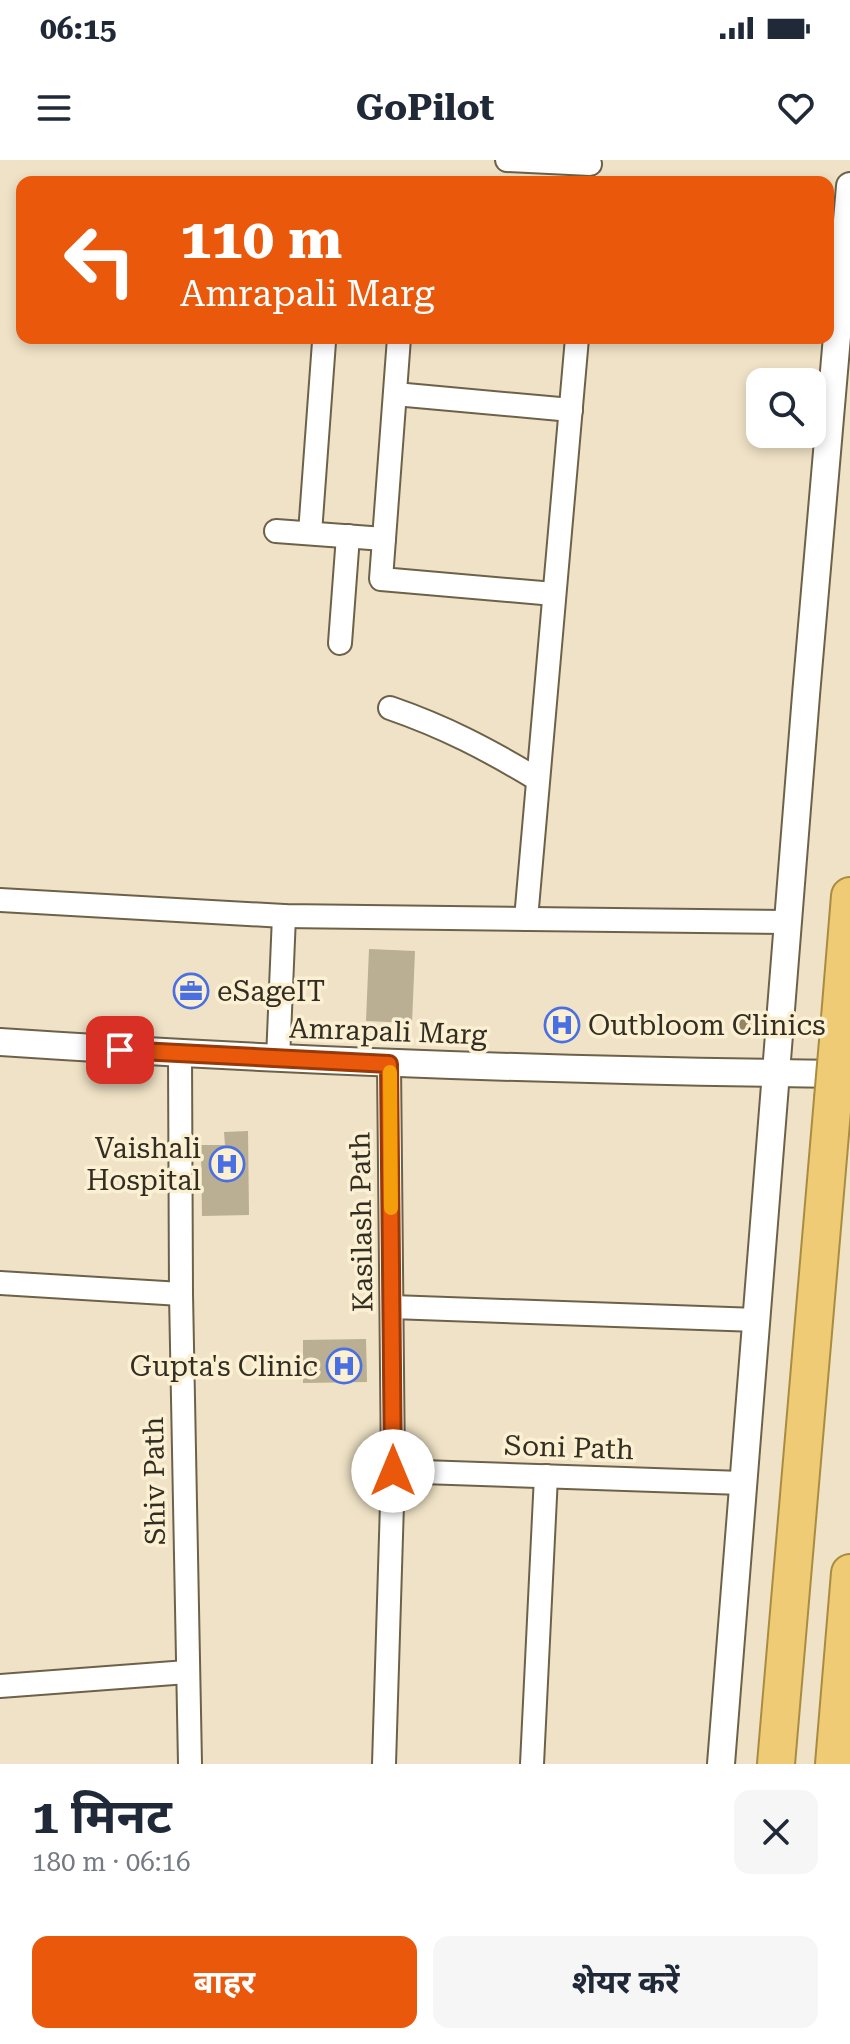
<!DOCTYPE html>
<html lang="hi">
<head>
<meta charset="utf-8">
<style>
	:root { --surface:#fff; --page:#f6f6f7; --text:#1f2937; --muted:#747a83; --accent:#ea580c }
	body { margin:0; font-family:"Roboto Serif","Noto Sans Devanagari",serif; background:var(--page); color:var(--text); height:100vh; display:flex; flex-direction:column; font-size:30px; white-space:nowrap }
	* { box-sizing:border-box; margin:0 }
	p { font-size:26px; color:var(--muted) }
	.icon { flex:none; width:44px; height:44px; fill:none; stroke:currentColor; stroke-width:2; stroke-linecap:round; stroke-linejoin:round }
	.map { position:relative; height:1604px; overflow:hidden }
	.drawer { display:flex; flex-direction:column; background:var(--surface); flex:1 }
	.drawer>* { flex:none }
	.top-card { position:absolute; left:16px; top:16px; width:818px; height:168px; border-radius:16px; box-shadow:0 4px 12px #0003; background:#ea580c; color:#fff; overflow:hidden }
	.controls { position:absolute; left:746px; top:208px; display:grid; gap:16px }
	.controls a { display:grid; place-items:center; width:80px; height:80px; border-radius:16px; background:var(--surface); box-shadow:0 4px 12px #0003; font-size:40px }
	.pin { position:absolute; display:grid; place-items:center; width:68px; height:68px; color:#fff; margin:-34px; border-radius:16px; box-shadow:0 4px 12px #0006 }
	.me { position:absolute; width:88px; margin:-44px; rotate:0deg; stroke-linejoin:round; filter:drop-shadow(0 0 6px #0008) }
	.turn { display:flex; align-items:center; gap:28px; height:168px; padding:0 32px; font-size:36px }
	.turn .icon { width:104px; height:104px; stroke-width:2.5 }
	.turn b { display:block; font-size:56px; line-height:68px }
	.round { display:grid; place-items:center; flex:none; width:84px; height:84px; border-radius:16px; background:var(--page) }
	.head { display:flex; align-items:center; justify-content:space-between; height:136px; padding:0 32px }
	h1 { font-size:48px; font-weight:700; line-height:60px }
	.action { display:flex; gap:16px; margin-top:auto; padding:16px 32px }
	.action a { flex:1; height:92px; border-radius:16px; background:var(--accent); color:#fff; font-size:32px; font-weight:700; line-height:92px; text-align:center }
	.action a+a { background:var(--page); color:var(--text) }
	.status { display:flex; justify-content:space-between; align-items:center; height:56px; padding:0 40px; background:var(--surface); direction:ltr }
	.status svg { height:22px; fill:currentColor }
	header { display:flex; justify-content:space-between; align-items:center; height:104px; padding:0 32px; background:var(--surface); font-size:36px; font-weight:700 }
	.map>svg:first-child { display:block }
	.building { fill:#baae93 }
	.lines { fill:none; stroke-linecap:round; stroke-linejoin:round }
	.minor-casing { stroke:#6d6249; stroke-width:26 }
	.tertiary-casing { stroke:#6d6249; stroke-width:30 }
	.trunk-casing { stroke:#aa8c41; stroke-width:40 }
	.minor { stroke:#fff; stroke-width:22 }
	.tertiary { stroke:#fff; stroke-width:26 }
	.trunk { stroke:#eecb74; stroke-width:36 }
	.trunk-bridge-casing { stroke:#aa8c41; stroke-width:40; stroke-linecap:butt }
	.trunk-bridge { stroke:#eecb74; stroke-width:36 }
	.tree { fill:#948665 }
	.route-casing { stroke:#983908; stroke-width:20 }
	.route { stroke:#ea580c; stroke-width:14 }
	.slow { stroke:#f59e0b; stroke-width:14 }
	.labels { text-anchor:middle; stroke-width:7; stroke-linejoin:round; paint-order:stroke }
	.poi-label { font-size:28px; fill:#332e23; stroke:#fcf0d3; text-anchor:start }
	.street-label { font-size:28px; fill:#332e23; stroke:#fcf0d3 }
</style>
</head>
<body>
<div class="status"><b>06:15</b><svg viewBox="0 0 49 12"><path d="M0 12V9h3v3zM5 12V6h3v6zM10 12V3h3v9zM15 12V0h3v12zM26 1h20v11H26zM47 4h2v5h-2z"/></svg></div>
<header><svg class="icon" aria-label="menu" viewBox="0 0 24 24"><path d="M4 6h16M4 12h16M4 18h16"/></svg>GoPilot<svg class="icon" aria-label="heart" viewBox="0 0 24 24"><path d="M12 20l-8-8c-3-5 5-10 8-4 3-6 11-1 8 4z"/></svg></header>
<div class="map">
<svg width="850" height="1604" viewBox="0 0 850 1604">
	<rect width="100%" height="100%" fill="#efe2c6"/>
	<!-- building -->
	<g class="building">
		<polygon points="369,789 415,791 412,863 366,861"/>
		<polygon points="248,971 249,1055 202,1056 201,985 225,985 224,972"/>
		<polygon points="366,1179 367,1222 303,1223 303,1180"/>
	</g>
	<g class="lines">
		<!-- minor casing -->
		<g class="minor-casing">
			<g id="minor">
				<polyline points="507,0 590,4"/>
				<polyline points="399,178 381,419 554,434"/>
				<polyline points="395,234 571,250"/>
				<polyline points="276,371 384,379"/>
				<polyline points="310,373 324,182"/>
				<polyline points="340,483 348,376"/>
				<path d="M 390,548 C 445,567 487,589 537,619"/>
				<polyline points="0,740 284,756 787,762"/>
				<polyline points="526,759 577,178"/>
				<polyline points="180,894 181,1134 190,1604"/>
				<polyline points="278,899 284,756"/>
				<polyline points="0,1123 181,1134"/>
				<polyline points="392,1147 757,1160"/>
				<polyline points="393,1311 742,1323"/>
				<polyline points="0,1526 187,1512"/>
				<polyline points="384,1604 393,1311 389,904"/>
				<polyline points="532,1604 546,1316"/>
			</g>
		</g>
		<!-- tertiary casing -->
		<g class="tertiary-casing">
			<g id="tertiary">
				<path d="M 0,882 C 283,901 566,911 850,914"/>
				<polyline points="721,1604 806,535 850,26"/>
			</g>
		</g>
		<!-- trunk casing -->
		<g class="trunk-casing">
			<g id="trunk">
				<polyline points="840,858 850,736"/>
				<polyline points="776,1604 833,939"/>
				<polyline points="834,1604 850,1413"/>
			</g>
		</g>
		<!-- minor -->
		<use href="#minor" class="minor"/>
		<!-- tertiary -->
		<use href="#tertiary" class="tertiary"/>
		<!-- trunk -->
		<use href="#trunk" class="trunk"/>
		<!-- trunk-bridge casing -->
		<g class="trunk-bridge-casing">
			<polyline id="trunk-bridge" points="833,939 840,858"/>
		</g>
		<!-- trunk-bridge -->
		<use href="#trunk-bridge" class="trunk-bridge"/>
	</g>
	<!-- trees -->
	<circle class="tree" cx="743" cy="862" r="9"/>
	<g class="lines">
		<!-- route casing -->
		<g class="route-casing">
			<polyline id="route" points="120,890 389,904 393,1311"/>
		</g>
		<!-- route -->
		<use href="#route" class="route"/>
		<!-- slow -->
		<polyline class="slow" points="390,912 391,1048"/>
	</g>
	<!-- icons -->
	<defs>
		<g id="office-ring" transform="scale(1.8)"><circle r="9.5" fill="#fcf0d3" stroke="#496fe2" stroke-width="1.5"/><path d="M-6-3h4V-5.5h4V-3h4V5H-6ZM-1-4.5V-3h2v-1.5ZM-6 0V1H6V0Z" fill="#496fe2"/></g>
		<g id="hospital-ring" transform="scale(1.8)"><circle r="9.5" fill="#fcf0d3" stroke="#496fe2" stroke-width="1.5"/><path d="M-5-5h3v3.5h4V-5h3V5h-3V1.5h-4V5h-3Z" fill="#496fe2"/></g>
	</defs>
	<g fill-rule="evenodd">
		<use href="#office-ring" x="191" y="831"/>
		<use href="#hospital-ring" x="562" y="865"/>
		<use href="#hospital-ring" x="227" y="1004"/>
		<use href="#hospital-ring" x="344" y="1206"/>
	</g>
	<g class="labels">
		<!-- poi labels -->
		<g class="poi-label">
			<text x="217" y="841">eSageIT</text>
			<text x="588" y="875">Outbloom Clinics</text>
			<text x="201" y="998" text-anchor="end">Vaishali<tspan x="201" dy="32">Hospital</tspan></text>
			<text x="318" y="1216" text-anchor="end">Gupta's Clinic</text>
		</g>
		<!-- street labels -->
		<g class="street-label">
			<text transform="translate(388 871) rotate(2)" y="10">Amrapali Marg</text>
			<text transform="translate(361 1062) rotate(-91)" y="10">Kasilash Path</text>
			<text transform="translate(569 1287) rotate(2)" y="10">Soni Path</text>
			<text transform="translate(154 1321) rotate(-91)" y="10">Shiv Path</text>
		</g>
	</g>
</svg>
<div class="controls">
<a><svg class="icon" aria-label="search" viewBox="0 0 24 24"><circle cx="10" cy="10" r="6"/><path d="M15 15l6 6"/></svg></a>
</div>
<div class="pin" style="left:120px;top:890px;background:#d93025"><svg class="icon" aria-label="arrive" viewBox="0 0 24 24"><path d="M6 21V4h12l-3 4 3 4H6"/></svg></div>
<svg class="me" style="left:393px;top:1311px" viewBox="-20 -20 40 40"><circle r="19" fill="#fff"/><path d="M0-13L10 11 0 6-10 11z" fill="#ea580c"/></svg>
<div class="top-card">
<div class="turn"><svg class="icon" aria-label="left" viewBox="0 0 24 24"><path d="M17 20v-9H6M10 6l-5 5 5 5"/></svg><div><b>110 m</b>Amrapali Marg</div></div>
</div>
</div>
<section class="drawer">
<div class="head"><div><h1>1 मिनट</h1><p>180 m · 06:16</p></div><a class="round"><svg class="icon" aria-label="close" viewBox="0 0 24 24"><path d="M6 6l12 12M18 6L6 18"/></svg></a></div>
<div class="action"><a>बाहर</a><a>शेयर करें</a></div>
</section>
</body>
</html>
